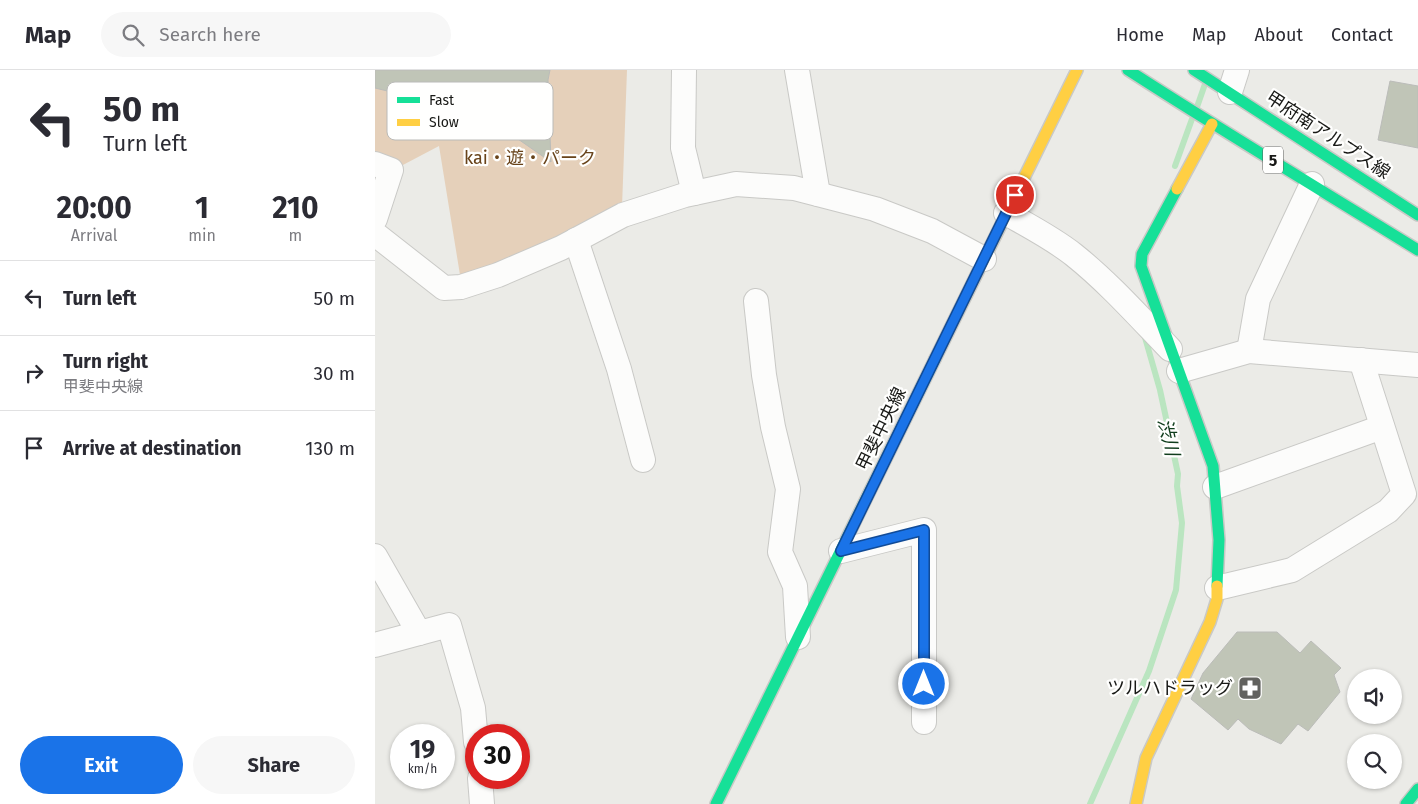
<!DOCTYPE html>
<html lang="en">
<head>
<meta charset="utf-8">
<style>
	:root { --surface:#fff; --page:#f7f7f7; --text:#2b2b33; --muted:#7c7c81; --line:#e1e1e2; --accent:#1a73e8 }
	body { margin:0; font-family:"Fira Sans","Noto Sans JP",sans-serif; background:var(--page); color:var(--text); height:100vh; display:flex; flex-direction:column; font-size:19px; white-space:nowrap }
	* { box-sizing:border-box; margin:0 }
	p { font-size:16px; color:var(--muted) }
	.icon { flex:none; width:28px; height:28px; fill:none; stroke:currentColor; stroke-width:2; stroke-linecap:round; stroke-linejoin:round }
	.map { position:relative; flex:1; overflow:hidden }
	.panel { display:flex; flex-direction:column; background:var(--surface); width:375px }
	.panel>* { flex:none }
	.hud { background:#fff; color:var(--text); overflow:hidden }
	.buttons { position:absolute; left:972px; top:599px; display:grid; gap:10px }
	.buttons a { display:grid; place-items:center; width:55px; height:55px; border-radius:50%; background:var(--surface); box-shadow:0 1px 4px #0004; font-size:25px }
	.speed { position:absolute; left:15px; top:654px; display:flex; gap:10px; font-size:25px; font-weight:700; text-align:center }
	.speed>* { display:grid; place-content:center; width:65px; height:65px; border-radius:50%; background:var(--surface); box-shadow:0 1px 4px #0004; line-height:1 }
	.speed small { font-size:12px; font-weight:400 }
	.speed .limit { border:8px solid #d22; background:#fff; color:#111 }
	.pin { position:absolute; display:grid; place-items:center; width:42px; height:42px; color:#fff; margin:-21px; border:2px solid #fff; border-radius:50%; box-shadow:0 1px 5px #0007 }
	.me { position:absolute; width:55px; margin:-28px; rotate:0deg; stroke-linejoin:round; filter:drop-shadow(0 0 4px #0008) }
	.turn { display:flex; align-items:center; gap:18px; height:105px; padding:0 20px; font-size:22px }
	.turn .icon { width:65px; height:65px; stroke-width:2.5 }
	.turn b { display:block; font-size:35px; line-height:42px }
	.eta { display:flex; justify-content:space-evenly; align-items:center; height:85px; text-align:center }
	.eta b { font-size:30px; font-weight:700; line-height:35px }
	.button { display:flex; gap:10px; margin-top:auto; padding:10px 20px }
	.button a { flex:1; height:58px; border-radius:30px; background:var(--accent); color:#fff; font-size:20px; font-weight:700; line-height:58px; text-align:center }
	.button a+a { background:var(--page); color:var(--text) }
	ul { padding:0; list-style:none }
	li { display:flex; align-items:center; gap:15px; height:75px; padding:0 20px; border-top:1px solid var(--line) }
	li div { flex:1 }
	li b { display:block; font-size:19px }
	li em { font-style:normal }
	header { display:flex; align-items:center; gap:30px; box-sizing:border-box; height:70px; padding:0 25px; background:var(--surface); border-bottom:1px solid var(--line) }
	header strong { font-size:24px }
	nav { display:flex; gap:28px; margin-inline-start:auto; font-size:18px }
	.search { width:350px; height:45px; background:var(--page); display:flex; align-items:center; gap:12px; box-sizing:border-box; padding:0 18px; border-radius:28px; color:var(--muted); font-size:19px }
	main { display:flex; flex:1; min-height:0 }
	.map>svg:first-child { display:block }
	.green { fill:#e5d0ba }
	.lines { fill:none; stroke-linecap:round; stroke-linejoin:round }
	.stream { stroke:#bae5c0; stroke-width:6 }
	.building { fill:#c0c5b7; stroke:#bbbcb9 }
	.street-casing { stroke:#c9c9c6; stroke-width:26 }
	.fast-casing { stroke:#c9c9c6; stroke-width:14 }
	.slow-casing { stroke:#c9c9c6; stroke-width:14 }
	.street { stroke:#fcfcfb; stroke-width:24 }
	.fast { stroke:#16e098; stroke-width:11 }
	.slow { stroke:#ffcf43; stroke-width:11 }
	.route-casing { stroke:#114b97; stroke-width:12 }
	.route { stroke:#1a73e8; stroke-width:9 }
	.labels { text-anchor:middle; stroke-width:4.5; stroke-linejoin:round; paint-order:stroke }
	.shield { fill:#fffffe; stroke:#5d5e5c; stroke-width:1 }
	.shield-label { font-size:16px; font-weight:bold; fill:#181916 }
	.street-label { font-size:18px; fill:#181916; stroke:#fffffe }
	.park-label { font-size:18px; fill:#68431a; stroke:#fffffe }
	.poi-label { font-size:18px; fill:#181916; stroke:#fffffe; text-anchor:end }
	.water-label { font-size:19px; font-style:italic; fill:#113e1d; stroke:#fffffe }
	.key { fill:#fffffe; stroke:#babab8; stroke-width:1 }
	.key-label { font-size:14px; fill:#181916 }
</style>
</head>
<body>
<header>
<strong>Map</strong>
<div class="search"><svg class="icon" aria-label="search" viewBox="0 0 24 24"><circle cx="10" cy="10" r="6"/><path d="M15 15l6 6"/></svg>Search here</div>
<nav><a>Home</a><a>Map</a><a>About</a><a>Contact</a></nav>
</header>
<main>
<section class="panel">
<div class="hud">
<div class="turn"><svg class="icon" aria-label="left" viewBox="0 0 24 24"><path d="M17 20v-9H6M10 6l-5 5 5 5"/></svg><div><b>50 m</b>Turn left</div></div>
</div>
<div class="eta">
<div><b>20:00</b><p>Arrival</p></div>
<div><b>1</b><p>min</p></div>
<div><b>210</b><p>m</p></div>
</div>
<ul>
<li><svg class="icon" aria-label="left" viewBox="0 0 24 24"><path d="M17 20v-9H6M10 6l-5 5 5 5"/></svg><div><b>Turn left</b></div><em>50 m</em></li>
<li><svg class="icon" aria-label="right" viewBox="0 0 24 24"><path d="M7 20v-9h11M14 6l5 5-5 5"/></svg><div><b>Turn right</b><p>甲斐中央線</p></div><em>30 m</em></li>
<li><svg class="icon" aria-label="arrive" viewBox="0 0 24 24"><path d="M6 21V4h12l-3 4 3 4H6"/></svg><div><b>Arrive at destination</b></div><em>130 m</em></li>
</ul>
<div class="button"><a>Exit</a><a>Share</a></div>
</section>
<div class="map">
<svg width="1043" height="734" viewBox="0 0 1043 734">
	<rect width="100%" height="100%" fill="#ebebe7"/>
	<!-- green -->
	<polygon class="green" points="0,0 252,0 247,137 179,175 86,211 64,76 26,96 0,88"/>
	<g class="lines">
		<!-- stream -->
		<g class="stream">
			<polyline points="822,37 830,14"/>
			<polyline points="800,96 817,49"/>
			<polyline points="715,734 774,601 801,520 807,453 802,416 803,404 785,320 769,264"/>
		</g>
	</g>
	<!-- building -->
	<g class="building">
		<polygon points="0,0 175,0 173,10 176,92 107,44 0,18"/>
		<polygon points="1015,11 1043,16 1043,78 1003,70"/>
		<polygon points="862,562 902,562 925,583 936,571 966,598 959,605 965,622 933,661 923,654 906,674 874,659 863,649 853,660 816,629 828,603"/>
	</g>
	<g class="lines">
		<!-- street casing -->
		<g class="street-casing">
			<g id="street">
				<polyline points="309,0 308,78 319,123"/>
				<polyline points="422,0 443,124"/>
				<polyline points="855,22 862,0"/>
				<polyline points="0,94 16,100 0,149"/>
				<path d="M 631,143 C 654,156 679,169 699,185 C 734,213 764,247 795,279"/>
				<polyline points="0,164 69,218 86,217 123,205 186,178 248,145 310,125 361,114 419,118 500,139 557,161 609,189"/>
				<polyline points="201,170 244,299 268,390"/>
				<polyline points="381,231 389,305 398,357 413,419 405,482 420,516 423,567"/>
				<polyline points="874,281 883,229 937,114"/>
				<polyline points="804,301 874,281 1043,295"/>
				<polyline points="840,417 1007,357"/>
				<polyline points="466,481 549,460 549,652"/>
				<polyline points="0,486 44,563"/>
				<polyline points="842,518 917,500 1013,441 1029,424 986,290"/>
				<polyline points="0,575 74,555 98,638 101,672"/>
				<polyline points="105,708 107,734"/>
			</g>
		</g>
		<!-- fast casing -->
		<g class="fast-casing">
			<g id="fast">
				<path d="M 753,0 C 849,62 946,120 1043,180"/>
				<polyline points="819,0 1043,145"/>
				<polyline points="802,119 767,184 766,196 838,396 844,470 842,516"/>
				<polyline points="341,734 560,289"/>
				<polyline points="1031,734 1043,719"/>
			</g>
		</g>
		<!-- slow casing -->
		<g class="slow-casing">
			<g id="slow">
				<polyline points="802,119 837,54"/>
				<polyline points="560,289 702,0"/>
				<polyline points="761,734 771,688 835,552 842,529 842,516"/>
			</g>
		</g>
		<!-- street -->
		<use href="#street" class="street"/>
		<!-- fast -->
		<use href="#fast" class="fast"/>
		<!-- slow -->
		<use href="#slow" class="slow"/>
	</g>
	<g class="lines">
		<!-- route casing -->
		<g class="route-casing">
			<polyline id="route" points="549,614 549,460 466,481 640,125"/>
		</g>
		<!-- route -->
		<use href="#route" class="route"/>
	</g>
	<!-- icons -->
	<defs>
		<g id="pharmacy-square" transform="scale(1.25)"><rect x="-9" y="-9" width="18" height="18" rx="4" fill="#62625f" stroke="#fffffe"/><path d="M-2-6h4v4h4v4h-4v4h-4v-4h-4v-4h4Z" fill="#fff"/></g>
	</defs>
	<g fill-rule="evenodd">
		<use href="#pharmacy-square" x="875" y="618"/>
	</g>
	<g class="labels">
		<!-- shield labels -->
		<rect class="shield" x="888" y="76.5" width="20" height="27" rx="4"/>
		<g class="shield-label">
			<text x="898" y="96">5</text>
		</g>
		<!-- street labels -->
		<g class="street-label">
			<text transform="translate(953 65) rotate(33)" y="6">甲府南アルプス線</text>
			<text transform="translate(506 359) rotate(-64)" y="6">甲斐中央線</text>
		</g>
		<!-- park labels -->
		<g class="park-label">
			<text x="155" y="94">kai・遊・パーク</text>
		</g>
		<!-- poi labels -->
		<g class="poi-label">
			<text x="858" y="624">ツルハドラッグ</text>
		</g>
		<!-- water labels -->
		<g class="water-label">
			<text transform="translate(794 367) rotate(77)" y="7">渋川</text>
		</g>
	</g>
	<!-- legend -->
	<rect x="12" y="12" width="166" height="58" rx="8" class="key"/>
	<rect x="22" y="27" width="23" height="6" fill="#16e098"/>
	<rect x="22" y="49" width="23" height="7" fill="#ffcf43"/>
	<g class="key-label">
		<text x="54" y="35">Fast</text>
		<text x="54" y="57">Slow</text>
	</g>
</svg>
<div class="buttons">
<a><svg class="icon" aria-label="sound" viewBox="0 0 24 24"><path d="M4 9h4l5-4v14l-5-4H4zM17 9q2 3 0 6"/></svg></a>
<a><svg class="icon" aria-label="search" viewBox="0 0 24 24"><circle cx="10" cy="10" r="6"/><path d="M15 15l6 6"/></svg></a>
</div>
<div class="speed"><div>19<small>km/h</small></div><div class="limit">30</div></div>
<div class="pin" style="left:640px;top:125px;background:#d93025"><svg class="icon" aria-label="arrive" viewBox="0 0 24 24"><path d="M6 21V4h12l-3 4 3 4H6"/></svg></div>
<svg class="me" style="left:549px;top:614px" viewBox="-20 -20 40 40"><circle r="17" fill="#1a73e8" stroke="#fff" stroke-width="3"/><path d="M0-11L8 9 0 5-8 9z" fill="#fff"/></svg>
</div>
</main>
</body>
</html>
